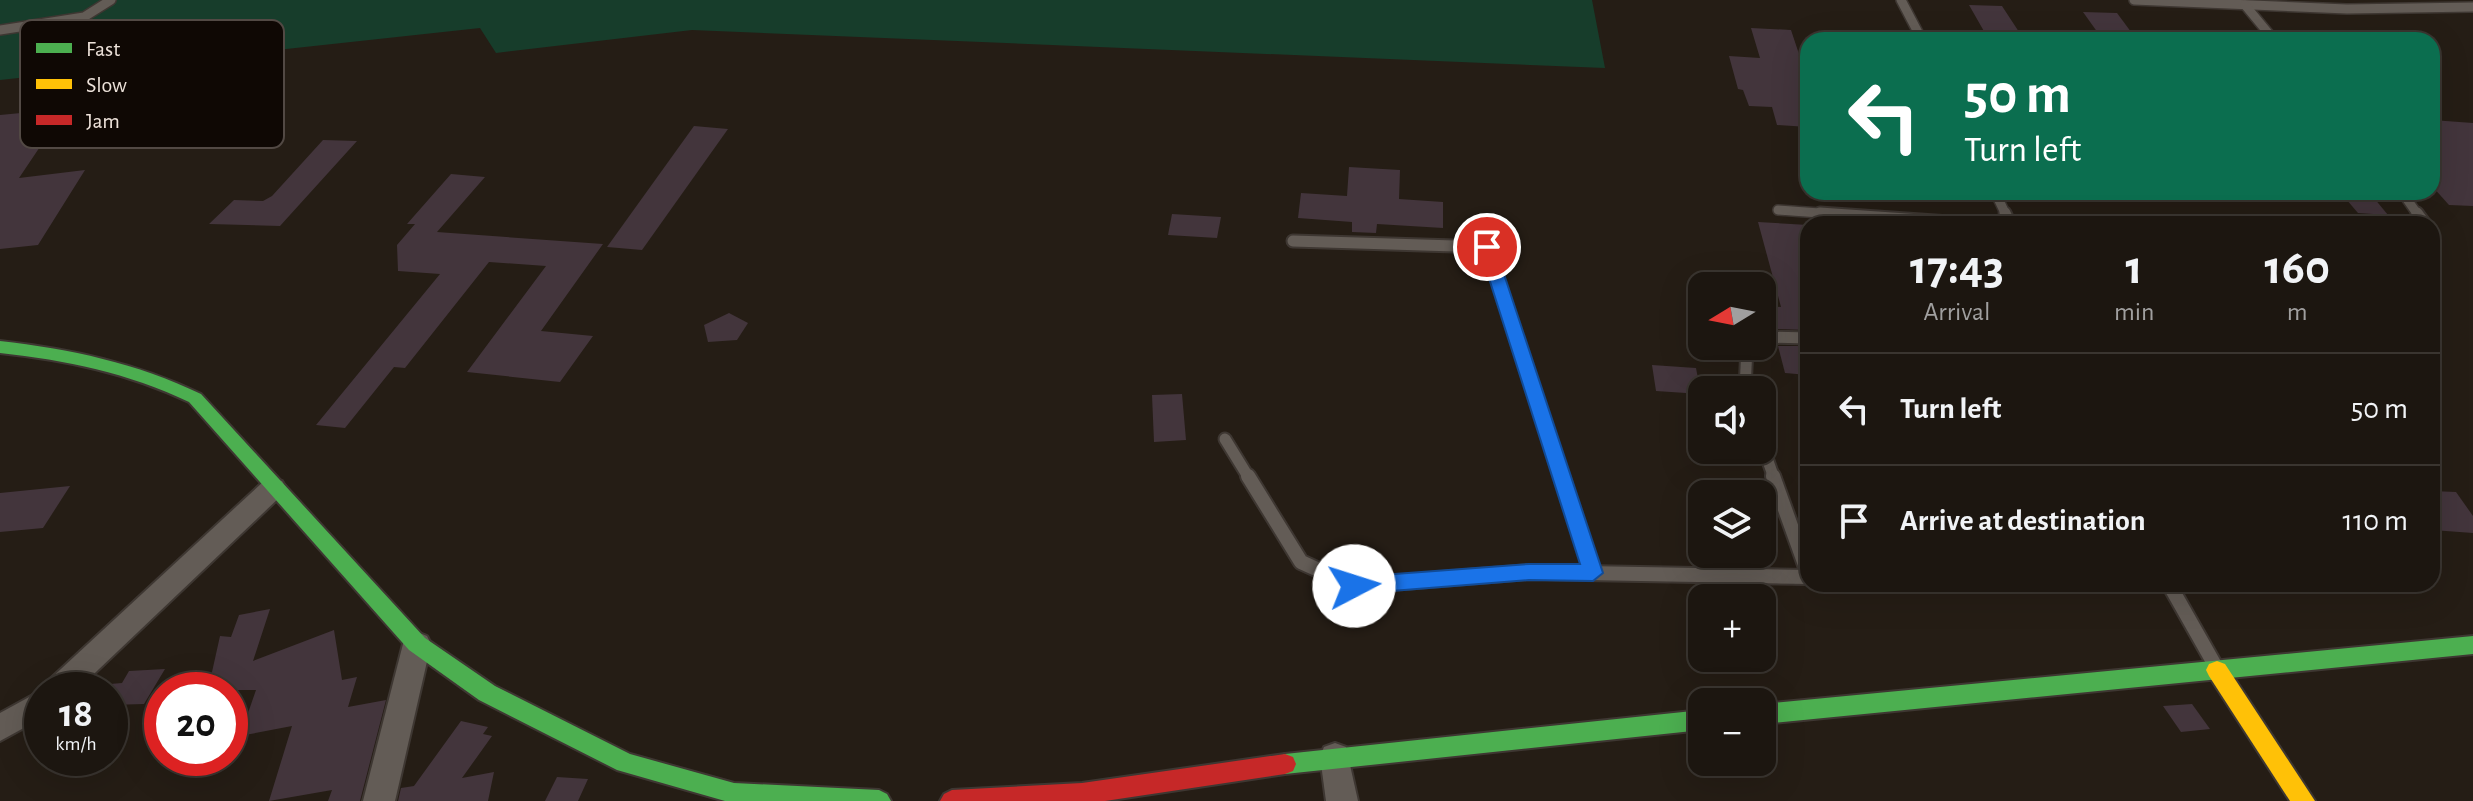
<!DOCTYPE html>
<html lang="en">
<head>
<meta charset="utf-8">
<style>
	:root { --surface:#1c1610; --page:#29231e; --text:#f1f3f6; --muted:#a09f9f; --line:#3a3530 }
	body { margin:0; font-family:"Alegreya Sans",sans-serif; background:var(--page); color:var(--text); height:100vh; display:flex; flex-direction:column; font-size:30px; white-space:nowrap }
	* { box-sizing:border-box; margin:0 }
	p { font-size:26px; color:var(--muted) }
	.icon { flex:none; width:44px; height:44px; fill:none; stroke:currentColor; stroke-width:2; stroke-linecap:round; stroke-linejoin:round }
	.map { position:relative; flex:1; overflow:hidden }
	.panel { position:absolute; left:1800px; top:216px; width:640px; height:376px; display:flex; flex-direction:column; background:var(--surface); border-radius:24px; box-shadow:0 8px 32px #0002,0 0 0 2px var(--line) }
	.panel>* { flex:none }
	.banner { position:absolute; left:1800px; top:32px; width:640px; height:168px; border-radius:24px; box-shadow:0 8px 32px #0002,0 0 0 2px var(--line); background:#0b6e4f; color:#fff; overflow:hidden }
	.needle { width:52px; rotate:260deg }
	.controls { position:absolute; left:1688px; top:272px; display:grid; gap:16px }
	.controls a { display:grid; place-items:center; width:88px; height:88px; border-radius:16px; background:var(--surface); box-shadow:0 8px 32px #0002,0 0 0 2px var(--line); font-size:40px }
	.speed { position:absolute; left:24px; top:672px; display:flex; gap:16px; font-size:40px; font-weight:700; text-align:center }
	.speed>* { display:grid; place-content:center; width:104px; height:104px; border-radius:50%; background:var(--surface); box-shadow:0 8px 32px #0002,0 0 0 2px var(--line); line-height:1 }
	.speed small { font-size:20px; font-weight:400 }
	.speed .limit { border:12px solid #d22; background:#fff; color:#111 }
	.pin { position:absolute; display:grid; place-items:center; width:68px; height:68px; color:#fff; margin:-34px; border:4px solid #fff; border-radius:50%; box-shadow:0 2px 8px #0007 }
	.me { position:absolute; width:88px; margin:-44px; rotate:85deg; stroke-linejoin:round; filter:drop-shadow(0 0 6px #0008) }
	.turn { display:flex; align-items:center; gap:28px; height:168px; padding:0 32px; font-size:36px }
	.turn .icon { width:104px; height:104px; stroke-width:2.5 }
	.turn b { display:block; font-size:56px; line-height:68px }
	.eta { display:flex; justify-content:space-evenly; align-items:center; height:136px; text-align:center }
	.eta b { font-size:48px; font-weight:700; line-height:56px }
	ul { padding:0; list-style:none }
	li { display:flex; align-items:center; gap:24px; height:112px; padding:0 32px; border-top:2px solid var(--line) }
	li div { flex:1 }
	li b { display:block; font-size:30px }
	li em { font-style:normal }
	.map>svg:first-child { display:block }
	.green { fill:#173d2b }
	.building { fill:#43353c }
	.lines { fill:none; stroke-linecap:round; stroke-linejoin:round }
	.lane-far2-casing { stroke:#3e3732; stroke-width:12 }
	.lane-far1-casing { stroke:#3e3732; stroke-width:15 }
	.lane-casing { stroke:#3e3732; stroke-width:18 }
	.street-casing { stroke:#3e3732; stroke-width:4 }
	.fast-casing { stroke:#3e3732; stroke-width:4 }
	.slow-casing { stroke:#3e3732; stroke-width:4 }
	.jam-casing { stroke:#3e3732; stroke-width:4 }
	.lane-far2 { stroke:#635c56; stroke-width:9 }
	.lane-far1 { stroke:#635c56; stroke-width:11 }
	.lane { stroke:#635c56; stroke-width:14 }
	.street { fill:#635c56; fill-rule:evenodd }
	.fast { fill:#4caf50; fill-rule:evenodd }
	.slow { fill:#ffc107; fill-rule:evenodd }
	.jam { fill:#c62828; fill-rule:evenodd }
	.route { fill:#1a73e8; stroke:#114b97; stroke-width:2 }
	.key { fill:#0f0804; stroke:#524944; stroke-width:2 }
	.key-label { font-size:22px; fill:#ede2da }
</style>
</head>
<body>
<div class="map">
<svg width="2473" height="801" viewBox="0 0 2473 801">
	<rect width="100%" height="100%" fill="#251d15"/>
	<!-- green -->
	<polygon class="green" points="0,0 1592,0 1605,68 692,30 496,53 480,28 0,80"/>
	<!-- building -->
	<g class="building">
		<polygon points="1969,5 2002,6 2021,35 2013,35 2016,40 1989,40"/>
		<polygon points="2083,12 2117,13 2137,40 2103,40"/>
		<polygon points="1751,28 1791,30 1804,69 1808,69 1808,127 1777,125 1772,107 1749,106 1743,90 1738,89 1729,56 1760,58"/>
		<polygon points="111,82 86,120 56,123 19,178 85,170 38,245 0,249 0,115 21,113 38,90"/>
		<polygon points="2432,120 2473,123 2473,206 2449,205 2432,186"/>
		<polygon points="694,126 728,129 642,250 607,247"/>
		<polygon points="323,140 357,141 280,226 209,224 234,200 263,201 272,196"/>
		<polygon points="1349,167 1400,170 1399,199 1443,202 1443,228 1377,224 1376,233 1352,232 1352,222 1298,218 1301,193 1347,196"/>
		<polygon points="451,174 485,177 437,232 603,244 541,331 593,336 560,382 467,372 546,266 489,262 405,368 394,367 345,428 316,425 440,274 398,271 397,245 415,224 407,224"/>
		<polygon points="2340,192 2369,192 2388,215 2358,213"/>
		<polygon points="1172,214 1221,217 1217,238 1168,235"/>
		<polygon points="1758,222 1808,225 1808,330 1774,329 1768,306 1781,307"/>
		<polygon points="729,313 748,323 737,340 708,342 704,325"/>
		<polygon points="1778,346 1808,346 1808,375 1785,373"/>
		<polygon points="1652,365 1696,368 1701,394 1656,391"/>
		<polygon points="1182,394 1186,440 1154,442 1152,395"/>
		<polygon points="70,486 43,528 0,532 0,493"/>
		<polygon points="2432,491 2456,492 2473,516 2473,533 2432,530"/>
		<polygon points="270,609 253,661 334,630 342,680 357,677 348,707 386,700 360,801 328,801 332,790 269,801 292,726 240,736 256,690 208,690 220,636 231,637 239,615"/>
		<polygon points="165,669 144,704 110,705 110,684 122,683 129,671"/>
		<polygon points="2192,704 2210,729 2181,732 2163,706"/>
		<polygon points="461,721 488,727 483,734 492,736 462,778 494,772 488,801 398,801 401,788 414,786"/>
		<polygon points="557,777 588,779 578,801 545,801"/>
	</g>
	<g class="lines">
		<!-- lane-far2 casing -->
		<g class="lane-far2-casing">
			<g id="lane-far2">
				<polyline points="1901,0 1922,40"/>
				<polyline points="2134,0 2347,9 2473,7"/>
				<polyline points="2245,5 2274,40"/>
				<polyline points="0,30 84,17 111,0"/>
				<polyline points="1995,192 2006,215"/>
				<polyline points="2402,192 2418,215"/>
				<polyline points="1778,210 1848,215"/>
			</g>
		</g>
		<!-- lane-far1 casing -->
		<g class="lane-far1-casing">
			<g id="lane-far1">
				<polyline points="1820,213 1978,224"/>
				<polyline points="2005,213 2010,224"/>
				<polyline points="2417,213 2425,224"/>
				<polyline points="1293,241 1487,247 1562,478"/>
				<polyline points="1762,337 1808,338"/>
				<polyline points="1745,390 1747,346"/>
				<polyline points="1225,439 1249,478"/>
				<polyline points="1762,444 1774,478"/>
			</g>
		</g>
		<!-- lane casing -->
		<g class="lane-casing">
			<g id="lane">
				<polyline points="1248,476 1301,562 1354,586 1529,572 1808,577"/>
				<polyline points="1562,476 1593,573"/>
				<polyline points="1773,476 1808,573"/>
				<polyline points="2169,584 2216,667"/>
			</g>
		</g>
		<!-- street casing -->
		<g class="street-casing">
			<g id="street">
				<polygon points="273,479 282,481 286,488 282,495 77,690 43,690 48,681 264,481"/>
				<polygon points="417,632 427,636 431,644 395,801 363,801 403,644 407,636"/>
				<polygon points="42,690 42,718 0,741 0,713"/>
				<polygon points="1335,743 1346,747 1358,801 1326,801 1320,756 1324,747"/>
			</g>
		</g>
		<!-- fast casing -->
		<g class="fast-casing">
			<g id="fast">
				<path d="M 0,341 C 70,349 137,363 201,394 L 425,638 L 495,686 L 630,754 L 734,783 L 879,790 L 887,794 L 891,801 L 725,801 L 617,770 L 479,700 L 409,650 L 189,402 C 128,373 66,360 0,353 Z"/>
				<polygon points="2473,636 2473,654 1762,724 1762,704"/>
				<polygon points="1702,710 1702,730 1285,774 1277,771 1274,764 1277,757 1285,754"/>
			</g>
		</g>
		<!-- slow casing -->
		<g class="slow-casing">
			<polygon id="slow" points="2217,661 2225,664 2315,801 2290,801 2209,676 2206,670 2209,664"/>
		</g>
		<!-- jam casing -->
		<g class="jam-casing">
			<polygon id="jam" points="1285,754 1293,757 1296,764 1293,771 1285,774 1105,801 940,801 944,794 952,790 1082,783"/>
		</g>
		<!-- lane-far2 -->
		<use href="#lane-far2" class="lane-far2"/>
		<!-- lane-far1 -->
		<use href="#lane-far1" class="lane-far1"/>
		<!-- lane -->
		<use href="#lane" class="lane"/>
		<!-- street -->
		<use href="#street" class="street"/>
		<!-- fast -->
		<use href="#fast" class="fast"/>
		<!-- slow -->
		<use href="#slow" class="slow"/>
		<!-- jam -->
		<use href="#jam" class="jam"/>
	</g>
	<!-- route -->
	<polygon class="route" points="1487,242 1495,247 1603,573 1593,581 1529,580 1354,594 1346,591 1343,586 1346,580 1354,577 1529,564 1580,564 1479,247"/>
	<!-- legend -->
	<rect x="20" y="20" width="264" height="128" rx="12" class="key"/>
	<rect x="36" y="43" width="36" height="10" fill="#4caf50"/>
	<rect x="36" y="79" width="36" height="10" fill="#ffc107"/>
	<rect x="36" y="115" width="36" height="10" fill="#c62828"/>
	<g class="key-label">
		<text x="86" y="56">Fast</text>
		<text x="86" y="92">Slow</text>
		<text x="86" y="128">Jam</text>
	</g>
</svg>
<div class="controls">
<a><svg class="needle" viewBox="-14 -14 28 28"><path d="M0-13l5 13h-10z" fill="#e53935"/><path d="M0 13l5-13h-10z" fill="#a09f9f"/></svg></a>
<a><svg class="icon" aria-label="sound" viewBox="0 0 24 24"><path d="M4 9h4l5-4v14l-5-4H4zM17 9q2 3 0 6"/></svg></a>
<a><svg class="icon" aria-label="layers" viewBox="0 0 24 24"><path d="M12 4l9 5-9 5-9-5zM3 14l9 5 9-5"/></svg></a>
<a>+</a>
<a>−</a>
</div>
<div class="speed"><div>18<small>km/h</small></div><div class="limit">20</div></div>
<div class="pin" style="left:1487px;top:247px;background:#d93025"><svg class="icon" aria-label="arrive" viewBox="0 0 24 24"><path d="M6 21V4h12l-3 4 3 4H6"/></svg></div>
<svg class="me" style="left:1354px;top:586px" viewBox="-20 -20 40 40"><circle r="19" fill="#fff"/><path d="M0-13L10 11 0 6-10 11z" fill="#1a73e8"/></svg>
<div class="banner">
<div class="turn"><svg class="icon" aria-label="left" viewBox="0 0 24 24"><path d="M17 20v-9H6M10 6l-5 5 5 5"/></svg><div><b>50 m</b>Turn left</div></div>
</div>
<section class="panel">
<div class="eta">
<div><b>17:43</b><p>Arrival</p></div>
<div><b>1</b><p>min</p></div>
<div><b>160</b><p>m</p></div>
</div>
<ul>
<li><svg class="icon" aria-label="left" viewBox="0 0 24 24"><path d="M17 20v-9H6M10 6l-5 5 5 5"/></svg><div><b>Turn left</b></div><em>50 m</em></li>
<li><svg class="icon" aria-label="arrive" viewBox="0 0 24 24"><path d="M6 21V4h12l-3 4 3 4H6"/></svg><div><b>Arrive at destination</b></div><em>110 m</em></li>
</ul>
</section>
</div>
</body>
</html>
